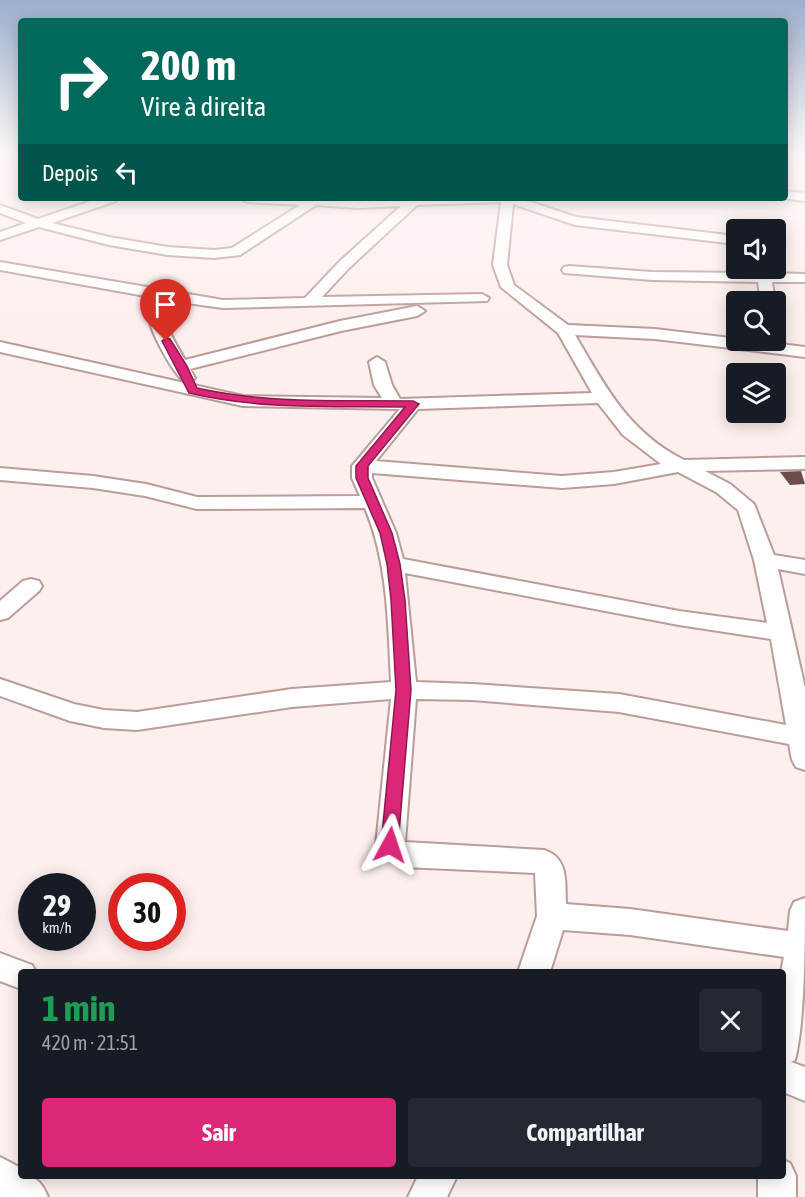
<!DOCTYPE html>
<html lang="pt">
<head>
<meta charset="utf-8">
<style>
	:root { --surface:#171b24; --page:#242831; --text:#f1f3f6; --muted:#9ea1a6; --accent:#db2777 }
	body { margin:0; font-family:"Asap Condensed",sans-serif; background:var(--page); color:var(--text); height:100vh; display:flex; flex-direction:column; font-size:22px; white-space:nowrap }
	* { box-sizing:border-box; margin:0 }
	p { font-size:20px; color:var(--muted) }
	.icon { flex:none; width:33px; height:33px; fill:none; stroke:currentColor; stroke-width:2; stroke-linecap:round; stroke-linejoin:round }
	.map { position:relative; flex:1; overflow:hidden }
	.drawer { position:absolute; left:18px; top:969px; width:768px; height:210px; display:flex; flex-direction:column; background:var(--surface); border-radius:6px; box-shadow:0 3px 15px #0003 }
	.drawer>* { flex:none }
	.hud { position:absolute; left:18px; top:18px; width:770px; height:183px; border-radius:6px; box-shadow:0 3px 15px #0003; background:#00695c; color:#fff; overflow:hidden }
	.controls { position:absolute; left:726px; top:219px; display:grid; gap:12px }
	.controls a { display:grid; place-items:center; width:60px; height:60px; border-radius:6px; background:var(--surface); box-shadow:0 3px 15px #0003; font-size:30px }
	.speed { position:absolute; left:18px; top:873px; display:flex; gap:12px; font-size:30px; font-weight:700; text-align:center }
	.speed>* { display:grid; place-content:center; width:78px; height:78px; border-radius:50%; background:var(--surface); box-shadow:0 3px 15px #0003; line-height:1 }
	.speed small { font-size:15px; font-weight:400 }
	.speed .limit { border:9px solid #d22; background:#fff; color:#111 }
	.pin { position:absolute; display:grid; place-items:center; width:51px; height:51px; color:#fff; margin:-62px -26px; border-radius:50% 50% 50% 0; rotate:-45deg; box-shadow:0 0 6px #0007 }
	.pin .icon { rotate:45deg }
	.me { position:absolute; width:66px; margin:-33px; rotate:5deg; stroke-linejoin:round; filter:drop-shadow(0 0 4px #0008) }
	.turn { display:flex; align-items:center; gap:21px; height:126px; padding:0 24px; font-size:27px }
	.turn .icon { width:78px; height:78px; stroke-width:2.5 }
	.turn b { display:block; font-size:42px; line-height:51px }
	.then { display:flex; align-items:center; height:57px; padding:0 24px; background:#0003; gap:12px; font-size:22px }
	.round { display:grid; place-items:center; flex:none; width:63px; height:63px; border-radius:6px; background:var(--page) }
	.headline { display:flex; align-items:center; justify-content:space-between; height:102px; padding:0 24px }
	h1 { font-size:36px; font-weight:700; line-height:45px; color:#1e9e55 }
	.cta { display:flex; gap:12px; margin-top:auto; padding:12px 24px }
	.cta a { flex:1; height:69px; border-radius:6px; background:var(--accent); color:#fff; font-size:24px; font-weight:700; line-height:69px; text-align:center }
	.cta a+a { background:var(--page); color:var(--text) }
	.map>svg:first-child { display:block }
	.building { fill:#6c4d4b }
	.lines { fill:none; stroke-linecap:round; stroke-linejoin:round }
	.street-casing { stroke:#bb9c99; stroke-width:4 }
	.street { fill:#fff; fill-rule:evenodd }
	.route { fill:#db2777; stroke:#8e194d; stroke-width:1.5 }
</style>
</head>
<body>
<div class="map">
<svg width="805" height="1197" viewBox="0 0 805 1197">
	<rect width="100%" height="100%" fill="#fdefee"/>
	<!-- building -->
	<polygon class="building" points="801,471 805,484 790,485 780,472"/>
	<g class="lines">
		<!-- street casing -->
		<g class="street-casing">
			<g id="street">
				<polygon points="784,191 805,193 805,201 781,198 784,198"/>
				<path d="M 100,198 L 118,198 L 116,201 L 52,223 L 109,237 L 168,247 L 214,250 L 232,248 L 300,205 L 247,202 L 241,198 L 358,200 L 519,198 L 576,217 L 736,236 L 736,244 L 575,225 L 513,204 L 507,265 L 514,285 L 568,325 L 655,329 L 805,347 L 805,357 L 655,339 L 575,335 C 605,386 628,432 684,460 L 805,457 L 805,469 L 705,471 L 730,484 L 754,504 L 774,555 L 805,560 L 805,574 L 778,569 L 805,688 L 805,770 L 796,767 L 792,760 L 789,744 L 619,712 L 472,700 L 416,699 L 405,842 L 544,850 C 569,858 565,882 566,904 L 630,909 L 788,931 L 790,911 L 794,902 L 805,898 C 805,943 805,1021 795,1060 L 791,1062 L 805,1067 L 805,1101 L 783,1092 L 783,972 L 781,972 L 784,957 L 630,935 L 563,930 L 550,972 L 518,972 L 537,916 L 535,873 L 403,867 L 385,859 L 376,845 L 391,699 L 292,707 L 137,730 L 104,728 L 70,721 L 0,696 L 0,679 L 74,704 L 104,710 L 137,712 L 292,689 L 391,682 C 388,623 388,563 365,508 L 197,509 L 145,496 L 93,488 L 0,480 L 0,468 L 93,476 L 146,484 L 197,497 L 360,496 L 352,478 L 352,466 L 400,409 L 243,406 L 0,352 L 0,342 L 243,396 L 382,398 L 374,385 L 369,362 L 377,357 L 385,362 L 392,385 L 400,399 L 592,393 L 558,333 L 501,287 L 493,265 L 501,202 L 417,205 L 349,268 L 322,297 L 482,294 L 489,298 L 487,301 L 223,308 L 165,300 C 164,327 172,337 185,360 L 340,321 L 417,306 L 425,311 L 417,316 L 341,331 L 190,369 L 195,378 L 187,383 C 176,380 152,334 150,322 C 149,314 150,305 151,297 L 0,270 L 0,262 L 223,300 L 305,298 L 339,262 L 401,206 L 358,208 L 316,205 L 240,255 L 214,258 L 168,255 L 109,245 L 39,227 L 0,240 L 0,232 L 26,223 L 0,213 L 0,205 L 38,219 ZM 598,403 L 623,435 L 661,464 L 614,472 L 562,476 L 376,461 L 418,409 ZM 678,472 L 716,492 L 738,510 L 754,560 L 767,623 L 679,611 L 403,559 L 396,533 L 372,478 L 372,473 L 562,488 L 614,484 ZM 405,573 L 679,625 L 771,639 L 786,725 L 619,694 L 472,684 L 416,682 Z"/>
				<polygon points="569,266 652,272 757,273 756,268 770,268 771,273 805,274 805,282 772,282 775,302 761,302 758,282 652,280 564,273 562,270 564,267"/>
				<polygon points="31,579 39,581 42,586 39,591 8,618 0,620 0,601 23,581"/>
				<polygon points="0,953 32,965 36,972 21,972 21,989 0,981"/>
				<path d="M 0,1157 L 21,1168 L 21,1176 C 37,1176 42,1183 48,1197 L 0,1197 Z"/>
				<polygon points="783,1160 790,1163 796,1176 796,1197 758,1197 758,1176 783,1176"/>
				<polygon points="418,1176 457,1176 447,1197 408,1197"/>
			</g>
		</g>
		<!-- street -->
		<use href="#street" class="street"/>
	</g>
	<!-- sky -->
	<linearGradient id="sky" x2="0" y2="1"><stop stop-color="#9baecc"/><stop offset="0.48" stop-color="#fef8f7"/><stop offset="1" stop-color="#fef8f7" stop-opacity="0"/></linearGradient>
	<rect width="805" height="323" fill="url(#sky)"/>
	<!-- route -->
	<path class="route" d="M 166,338 L 170,339 L 187,366 L 197,388 C 268,404 341,400 413,401 L 419,404 L 368,466 L 368,478 L 392,533 L 400,564 L 405,600 L 411,690 L 398,845 L 396,850 L 390,852 L 384,850 L 381,845 L 396,690 L 391,600 L 387,564 L 380,533 L 356,478 L 356,466 L 405,407 C 333,406 260,410 189,393 L 162,341 Z"/>
</svg>
<div class="controls">
<a><svg class="icon" aria-label="sound" viewBox="0 0 24 24"><path d="M4 9h4l5-4v14l-5-4H4zM17 9q2 3 0 6"/></svg></a>
<a><svg class="icon" aria-label="search" viewBox="0 0 24 24"><circle cx="10" cy="10" r="6"/><path d="M15 15l6 6"/></svg></a>
<a><svg class="icon" aria-label="layers" viewBox="0 0 24 24"><path d="M12 4l9 5-9 5-9-5zM3 14l9 5 9-5"/></svg></a>
</div>
<div class="speed"><div>29<small>km/h</small></div><div class="limit">30</div></div>
<div class="pin" style="left:166px;top:341px;background:#d93025"><svg class="icon" aria-label="arrive" viewBox="0 0 24 24"><path d="M6 21V4h12l-3 4 3 4H6"/></svg></div>
<svg class="me" style="left:390px;top:845px" viewBox="-20 -20 40 40"><path d="M0-17L14 15 0 8-14 15z" fill="#db2777" stroke="#fff" stroke-width="4"/></svg>
<div class="hud">
<div class="turn"><svg class="icon" aria-label="right" viewBox="0 0 24 24"><path d="M7 20v-9h11M14 6l5 5-5 5"/></svg><div><b>200 m</b>Vire à direita</div></div>
<div class="then">Depois<svg class="icon" aria-label="left" viewBox="0 0 24 24"><path d="M17 20v-9H6M10 6l-5 5 5 5"/></svg></div>
</div>
<section class="drawer">
<div class="headline"><div><h1>1 min</h1><p>420 m · 21:51</p></div><a class="round"><svg class="icon" aria-label="close" viewBox="0 0 24 24"><path d="M6 6l12 12M18 6L6 18"/></svg></a></div>
<div class="cta"><a>Sair</a><a>Compartilhar</a></div>
</section>
</div>
</body>
</html>
